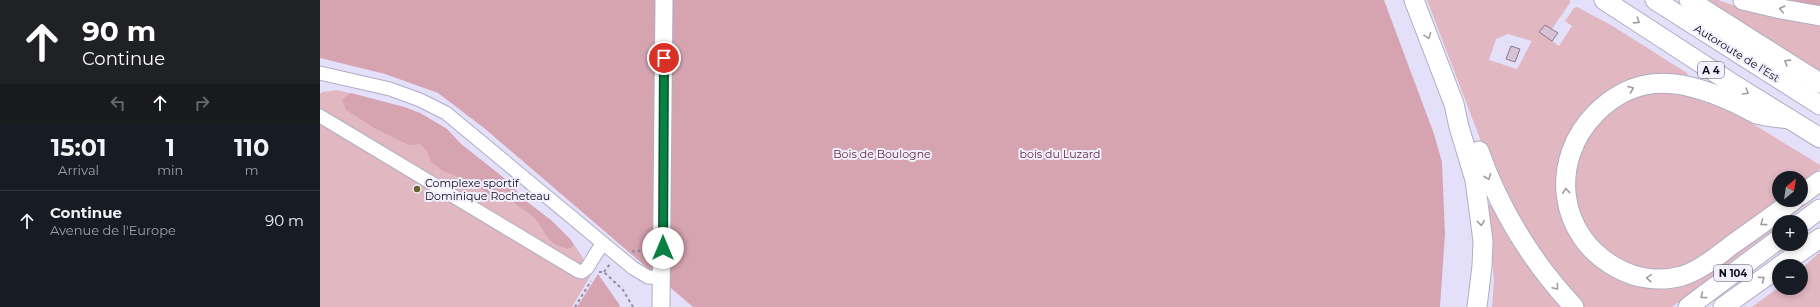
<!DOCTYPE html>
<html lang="en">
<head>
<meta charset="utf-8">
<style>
	:root { --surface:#171b24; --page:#242831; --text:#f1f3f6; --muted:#9ea1a6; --line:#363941 }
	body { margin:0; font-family:Montserrat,sans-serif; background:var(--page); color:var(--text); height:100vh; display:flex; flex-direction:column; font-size:15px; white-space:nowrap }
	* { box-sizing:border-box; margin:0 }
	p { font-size:13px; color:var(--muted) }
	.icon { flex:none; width:22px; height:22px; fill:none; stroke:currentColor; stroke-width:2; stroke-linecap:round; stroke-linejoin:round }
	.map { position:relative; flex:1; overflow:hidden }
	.sheet { display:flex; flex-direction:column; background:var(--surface); width:320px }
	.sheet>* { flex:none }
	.guide { background:#202124; color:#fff; overflow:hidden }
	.needle { width:26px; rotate:30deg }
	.buttons { position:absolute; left:1452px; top:171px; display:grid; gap:8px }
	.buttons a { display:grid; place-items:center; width:36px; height:36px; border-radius:50%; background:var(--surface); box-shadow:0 2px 6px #0003; font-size:20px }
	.pin { position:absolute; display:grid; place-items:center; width:34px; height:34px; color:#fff; margin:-17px; border:2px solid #fff; border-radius:50%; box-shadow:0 1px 4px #0007 }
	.me { position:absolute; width:44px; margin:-22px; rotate:0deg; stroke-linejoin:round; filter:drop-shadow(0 0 3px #0008) }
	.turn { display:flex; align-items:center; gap:14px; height:84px; padding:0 16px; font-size:18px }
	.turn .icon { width:52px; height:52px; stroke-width:2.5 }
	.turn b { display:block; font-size:28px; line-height:34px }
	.lanes { display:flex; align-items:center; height:38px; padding:0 16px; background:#0003; justify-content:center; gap:20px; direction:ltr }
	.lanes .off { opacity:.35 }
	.eta { display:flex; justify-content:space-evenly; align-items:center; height:68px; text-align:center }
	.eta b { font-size:24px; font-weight:700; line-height:28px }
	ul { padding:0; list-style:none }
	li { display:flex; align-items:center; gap:12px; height:60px; padding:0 16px; border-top:1px solid var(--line) }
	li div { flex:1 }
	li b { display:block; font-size:15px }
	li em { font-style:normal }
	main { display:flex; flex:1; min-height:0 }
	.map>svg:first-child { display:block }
	.green { fill:#e1b7c1; fill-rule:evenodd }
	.forest { fill:#d6a4b1 }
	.building { fill:#d7c2d6; stroke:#8b788a }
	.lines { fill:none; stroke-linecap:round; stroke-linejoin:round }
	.minor-casing { stroke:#b0acc5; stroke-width:15 }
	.major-casing { stroke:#b0acc5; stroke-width:19 }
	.highway-casing { stroke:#b0acc5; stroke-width:21 }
	.path { stroke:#918da0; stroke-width:2; stroke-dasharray:3 3; stroke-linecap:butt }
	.minor { stroke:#fff; stroke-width:13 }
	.major { stroke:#fff; stroke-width:17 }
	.highway { stroke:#fff; stroke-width:19 }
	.oneway { stroke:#9e9da1 }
	.route-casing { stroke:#07532c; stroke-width:10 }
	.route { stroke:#0b8043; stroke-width:7 }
	.poi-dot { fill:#66632f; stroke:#f2efff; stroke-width:1.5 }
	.labels { text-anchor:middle; stroke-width:4; stroke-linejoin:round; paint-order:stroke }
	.shield { fill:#f2efff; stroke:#524f5a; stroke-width:1 }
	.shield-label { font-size:10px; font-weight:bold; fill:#0d0b13 }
	.street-label { font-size:11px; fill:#0d0b13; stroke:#f2efff }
	.park-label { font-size:11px; fill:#65283c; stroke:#f2efff }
	.poi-label { font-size:11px; fill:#0d0b13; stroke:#f2efff; text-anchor:start }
</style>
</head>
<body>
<main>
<section class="sheet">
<div class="guide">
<div class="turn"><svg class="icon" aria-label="ahead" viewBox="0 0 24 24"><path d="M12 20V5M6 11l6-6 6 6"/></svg><div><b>90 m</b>Continue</div></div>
<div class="lanes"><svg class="icon off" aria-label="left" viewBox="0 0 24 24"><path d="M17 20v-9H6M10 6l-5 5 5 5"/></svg><svg class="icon" aria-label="ahead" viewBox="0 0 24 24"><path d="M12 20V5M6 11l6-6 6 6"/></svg><svg class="icon off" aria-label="right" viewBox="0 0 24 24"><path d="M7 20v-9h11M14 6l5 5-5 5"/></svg></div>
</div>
<div class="eta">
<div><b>15:01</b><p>Arrival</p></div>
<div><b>1</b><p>min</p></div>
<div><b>110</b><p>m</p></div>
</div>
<ul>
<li><svg class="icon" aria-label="ahead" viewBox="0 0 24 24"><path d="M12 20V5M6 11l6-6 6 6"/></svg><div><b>Continue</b><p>Avenue de l'Europe</p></div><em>90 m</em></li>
</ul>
</section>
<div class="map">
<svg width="1500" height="307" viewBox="0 0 1500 307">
	<rect width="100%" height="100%" fill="#e5e0fa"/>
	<!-- green -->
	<g class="green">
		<path d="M 1107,0 L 1250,0 L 1250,3 L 1232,29 L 1225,25 L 1220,32 L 1239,46 L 1252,26 L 1245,21 L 1254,8 L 1257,7 L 1291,25 L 1367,73 L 1368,77 L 1267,111 L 1245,220 L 1331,286 L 1500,189 L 1500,194 L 1463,222 L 1459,222 L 1459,225 L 1352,307 L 1263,307 L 1221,257 L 1172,170 ZM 1188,34 L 1212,41 L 1197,69 L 1169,60 L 1176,39 Z"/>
		<polygon points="1387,0 1398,0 1422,8 1500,24 1500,72"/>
		<polygon points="17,90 84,107 100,113 127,129 141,144 184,178 206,201 232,221 251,240 265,261 275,268 252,307 0,307 0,94 2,92"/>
		<polygon points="1353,91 1404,106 1500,165 1500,169 1481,183 1481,178 1459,178 1459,200 1376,260 1352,270 1335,271 1315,267 1283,251 1260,220 1253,184 1263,139 1290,109 1325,93"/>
		<path d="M 1172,204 C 1189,242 1213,276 1240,307 L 1172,307 L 1174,280 L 1167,205 Z"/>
		<polygon points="1500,252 1500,307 1432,307 1459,287 1481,288 1481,269"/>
	</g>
	<!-- forest -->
	<g class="forest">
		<polygon points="0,0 1064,0 1114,134 1122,162 1125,234 1120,307 373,307 164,128 118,93 65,74 0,58"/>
		<polygon points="1454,0 1500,0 1500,8"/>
		<path d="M 31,93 L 84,107 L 100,113 L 127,129 L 141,144 L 184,178 L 206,201 L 232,221 L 251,240 L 254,246 L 248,249 C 229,244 228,238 218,222 C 213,215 202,209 195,204 L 194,197 L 184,191 L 176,196 L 167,193 L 154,183 L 123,171 L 111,162 L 107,151 L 100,144 L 89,145 L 56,129 L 26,110 L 22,100 Z"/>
		<polygon points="278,274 299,304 300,307 257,307"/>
	</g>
	<!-- building -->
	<g class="building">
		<polygon points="1225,25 1238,33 1232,41 1219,32"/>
		<polygon points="1191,46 1200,49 1195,62 1186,59"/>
	</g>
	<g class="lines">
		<!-- minor casing -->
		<g class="minor-casing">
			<g id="minor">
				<polyline points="0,73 70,89 100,100 126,113 313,268 328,277 342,278"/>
				<polyline points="0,116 258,271 262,272 267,268 282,244"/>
			</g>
		</g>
		<!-- major casing -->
		<g class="major-casing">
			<polyline id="major" points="341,307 344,0"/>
		</g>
		<!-- highway casing -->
		<g class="highway-casing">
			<g id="highway">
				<polyline points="1094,0 1134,104 1139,127 1155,180 1163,241 1162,266 1157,307"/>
				<polyline points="1284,0 1413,84 1500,138"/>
				<polyline points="1335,0 1500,105"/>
				<polyline points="1369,0 1500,83"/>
				<polyline points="1423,0 1461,9 1500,16"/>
				<path d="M 1470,119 C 1459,118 1447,117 1437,114 C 1429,111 1421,105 1413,102 C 1386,90 1355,79 1325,85 C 1306,89 1290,99 1276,113 C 1229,160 1237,236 1297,268 C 1316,279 1341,282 1362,276 C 1381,270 1397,256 1413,244 C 1433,230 1454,215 1474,200"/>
				<path d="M 1159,151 C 1180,210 1211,261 1254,307"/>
				<polyline points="1481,195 1500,181"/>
				<polyline points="1481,223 1500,209"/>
				<polyline points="1460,266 1500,238"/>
				<polyline points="1368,307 1459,239"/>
				<polyline points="1403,307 1459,267"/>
			</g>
		</g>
		<!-- path -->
		<g class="path">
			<polyline points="312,251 317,252 327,246"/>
			<polyline points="279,272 284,272 303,290 313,307"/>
			<polyline points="284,272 290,264"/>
			<polyline points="255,307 271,281"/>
		</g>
		<!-- minor -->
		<use href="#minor" class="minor"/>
		<!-- major -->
		<use href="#major" class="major"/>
		<!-- highway -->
		<use href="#highway" class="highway"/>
	</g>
	<!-- one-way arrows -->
	<defs><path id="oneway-chevron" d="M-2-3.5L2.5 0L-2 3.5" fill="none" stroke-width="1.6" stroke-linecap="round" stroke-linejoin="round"/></defs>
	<g class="oneway">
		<use href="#oneway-chevron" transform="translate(1462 9) rotate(-168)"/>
		<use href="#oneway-chevron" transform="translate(1317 21) rotate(33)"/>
		<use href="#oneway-chevron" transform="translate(1108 36) rotate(69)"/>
		<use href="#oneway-chevron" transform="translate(1467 62) rotate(-148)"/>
		<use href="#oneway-chevron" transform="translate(1311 89) rotate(-21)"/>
		<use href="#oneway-chevron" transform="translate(1426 92) rotate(31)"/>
		<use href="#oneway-chevron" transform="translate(1168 177) rotate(68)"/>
		<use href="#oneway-chevron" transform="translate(1246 191) rotate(-96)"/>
		<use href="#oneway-chevron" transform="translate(1161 223) rotate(84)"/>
		<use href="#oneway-chevron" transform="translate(1443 223) rotate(144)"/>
		<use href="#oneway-chevron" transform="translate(1329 278) rotate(-176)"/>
		<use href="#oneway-chevron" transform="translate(1442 279) rotate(-36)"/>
		<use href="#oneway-chevron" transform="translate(1236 287) rotate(50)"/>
		<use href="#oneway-chevron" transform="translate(1383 296) rotate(143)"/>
	</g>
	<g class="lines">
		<!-- route casing -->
		<g class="route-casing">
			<polyline id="route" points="343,248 344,58"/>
		</g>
		<!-- route -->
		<use href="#route" class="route"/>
	</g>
	<!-- markers -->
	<circle class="poi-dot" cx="97" cy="189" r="4"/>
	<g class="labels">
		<!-- shield labels -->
		<g class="shield">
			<rect x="1378" y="62" width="26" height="16" rx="3"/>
			<rect x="1394" y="265" width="38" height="16" rx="3"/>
		</g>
		<g class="shield-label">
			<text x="1391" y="74">A 4</text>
			<text x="1413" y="277">N 104</text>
		</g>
		<!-- street labels -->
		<g class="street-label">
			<text transform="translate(1417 53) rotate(32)" y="4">Autoroute de l’Est</text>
		</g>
		<!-- park labels -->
		<g class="park-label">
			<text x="562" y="158">Bois de Boulogne</text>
			<text x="740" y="158">bois du Luzard</text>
		</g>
		<!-- poi labels -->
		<g class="poi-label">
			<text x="105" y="187">Complexe sportif<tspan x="105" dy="13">Dominique Rocheteau</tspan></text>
		</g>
	</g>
</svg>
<div class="buttons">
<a><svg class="needle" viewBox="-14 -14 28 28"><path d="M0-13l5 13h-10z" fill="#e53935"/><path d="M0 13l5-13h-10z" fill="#9ea1a6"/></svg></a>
<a>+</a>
<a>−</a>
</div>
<div class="pin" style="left:344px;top:58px;background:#d93025"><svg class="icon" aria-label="arrive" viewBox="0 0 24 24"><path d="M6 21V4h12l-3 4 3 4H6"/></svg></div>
<svg class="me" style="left:343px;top:248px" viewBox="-20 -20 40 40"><circle r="19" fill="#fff"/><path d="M0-13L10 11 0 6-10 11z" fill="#0b8043"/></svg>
</div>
</main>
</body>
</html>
